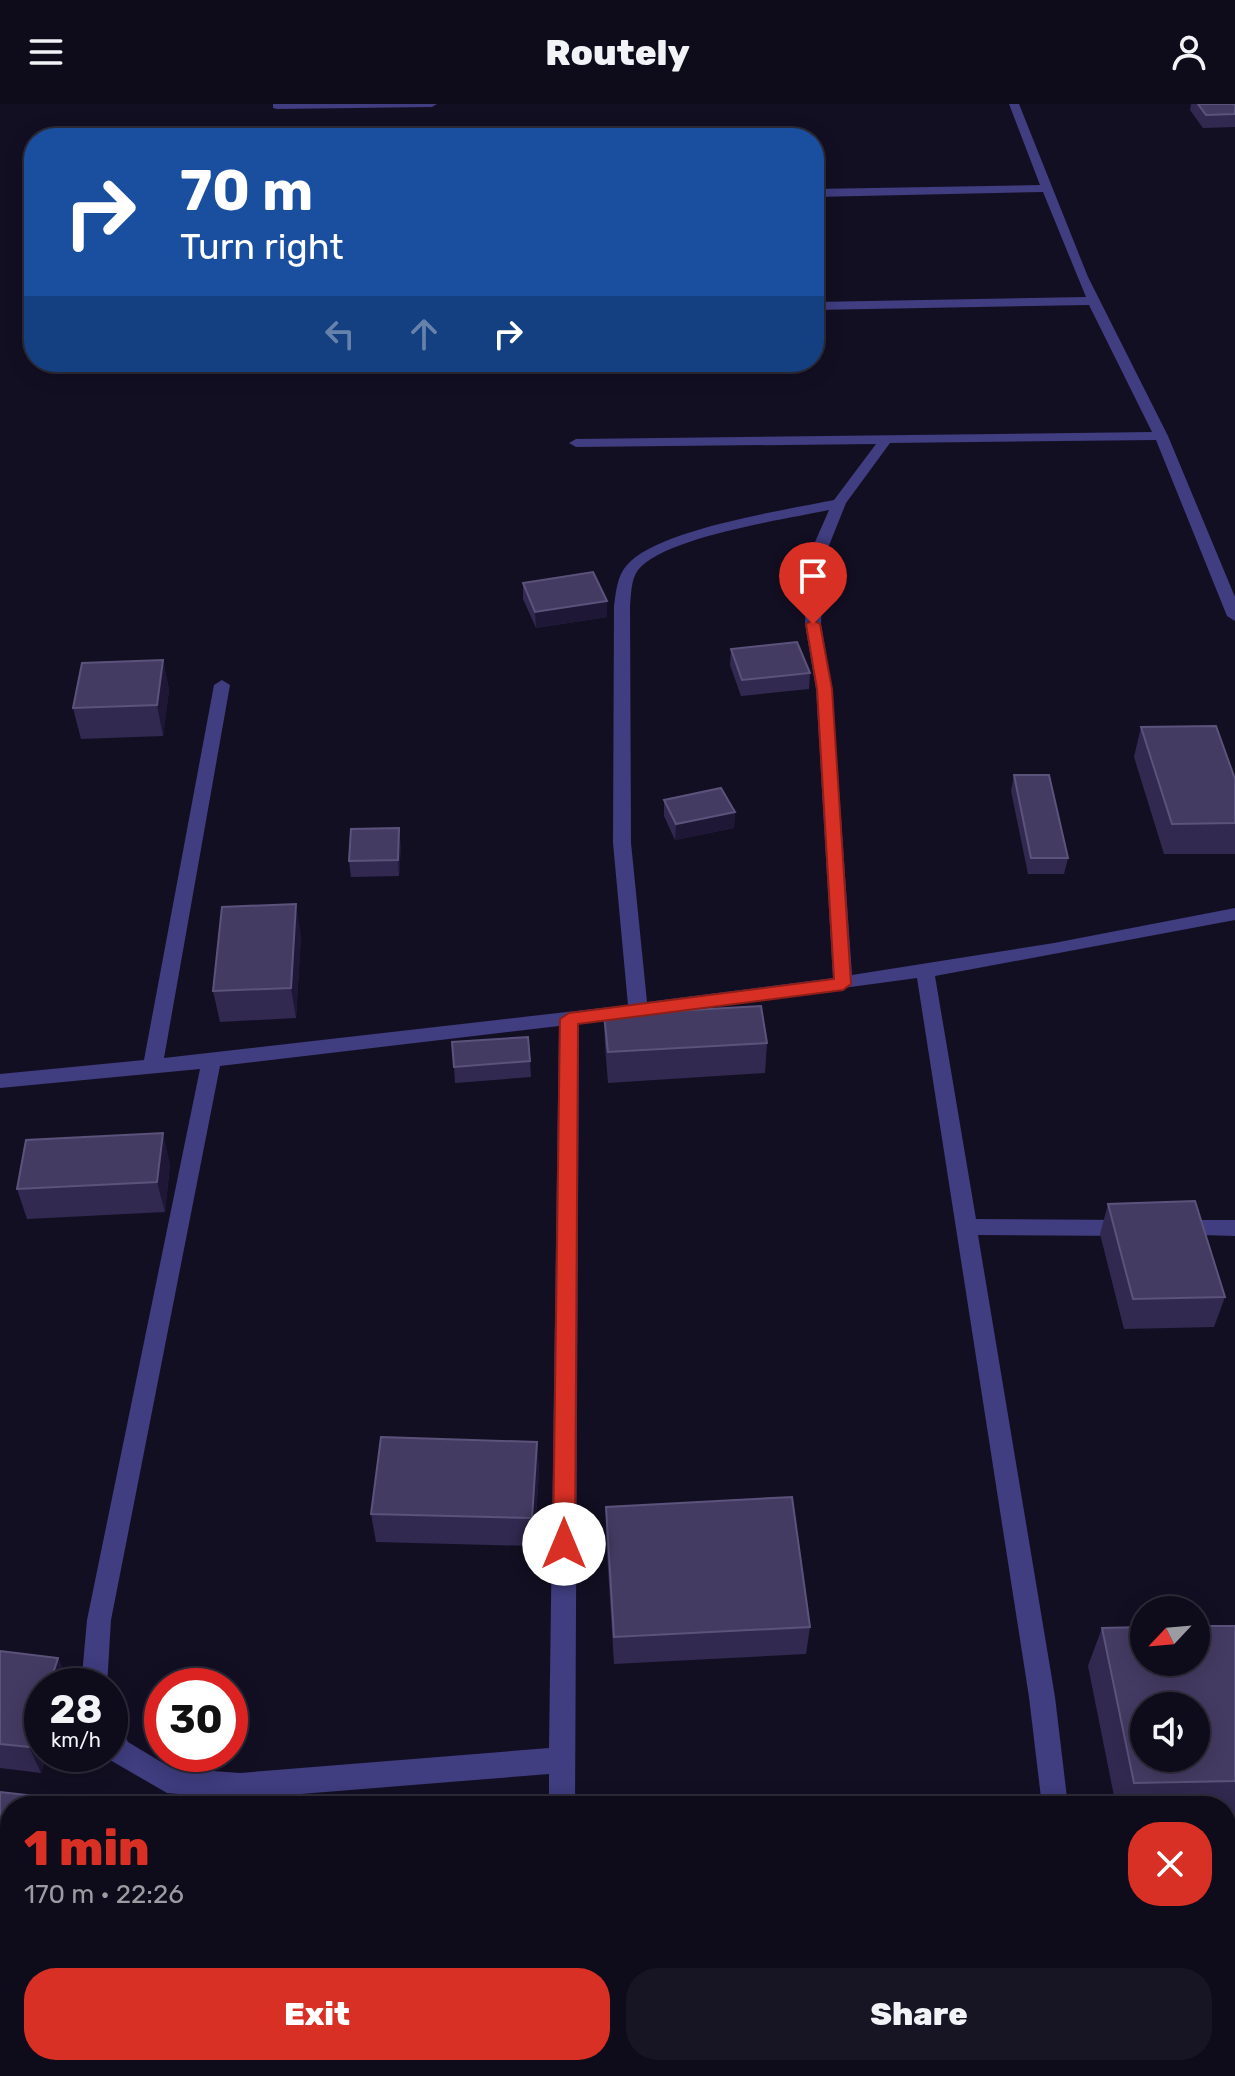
<!DOCTYPE html>
<html lang="en">
<head>
<meta charset="utf-8">
<style>
	:root { --surface:#0e0b1a; --page:#171423; --text:#f1f3f6; --muted:#9b9ba2; --line:#2e2b39; --accent:#d93025 }
	body { margin:0; font-family:Rubik,sans-serif; background:var(--page); color:var(--text); height:100vh; display:flex; flex-direction:column; font-size:30px; white-space:nowrap }
	* { box-sizing:border-box; margin:0 }
	p { font-size:26px; color:var(--muted) }
	.icon { flex:none; width:44px; height:44px; fill:none; stroke:currentColor; stroke-width:2; stroke-linecap:round; stroke-linejoin:round }
	.map { position:relative; flex:1; overflow:hidden }
	.sheet { position:absolute; left:0px; top:1692px; width:1236px; height:280px; display:flex; flex-direction:column; background:var(--surface); border-radius:32px 32px 0 0; box-shadow:0 4px 20px #0003,0 0 0 2px var(--line) }
	.sheet>* { flex:none }
	.top-card { position:absolute; left:24px; top:24px; width:800px; height:244px; border-radius:32px; box-shadow:0 4px 20px #0003,0 0 0 2px var(--line); background:#1a4fa0; color:#fff; overflow:hidden }
	.needle { width:52px; rotate:244deg }
	.controls { position:absolute; left:1130px; top:1492px; display:grid; gap:16px }
	.controls a { display:grid; place-items:center; width:80px; height:80px; border-radius:50%; background:var(--surface); box-shadow:0 4px 20px #0003,0 0 0 2px var(--line); font-size:40px }
	.speed { position:absolute; left:24px; top:1564px; display:flex; gap:16px; font-size:40px; font-weight:700; text-align:center }
	.speed>* { display:grid; place-content:center; width:104px; height:104px; border-radius:50%; background:var(--surface); box-shadow:0 4px 20px #0003,0 0 0 2px var(--line); line-height:1 }
	.speed small { font-size:20px; font-weight:400 }
	.speed .limit { border:12px solid #d22; background:#fff; color:#111 }
	.pin { position:absolute; display:grid; place-items:center; width:68px; height:68px; color:#fff; margin:-82px -34px; border-radius:50% 50% 50% 0; rotate:-45deg; box-shadow:0 0 8px #0007 }
	.pin .icon { rotate:45deg }
	.me { position:absolute; width:88px; margin:-44px; rotate:0deg; stroke-linejoin:round; filter:drop-shadow(0 0 6px #0008) }
	.turn { display:flex; align-items:center; gap:28px; height:168px; padding:0 24px; font-size:36px }
	.turn .icon { width:104px; height:104px; stroke-width:2.5 }
	.turn b { display:block; font-size:56px; line-height:68px }
	.lanes { display:flex; align-items:center; height:76px; padding:0 24px; background:#0003; justify-content:center; gap:40px; direction:ltr }
	.lanes .off { opacity:.35 }
	.round { display:grid; place-items:center; flex:none; width:84px; height:84px; border-radius:32px; background:var(--page) }
	.headline { display:flex; align-items:center; justify-content:space-between; height:136px; padding:0 24px }
	h1 { font-size:48px; font-weight:800; line-height:60px; color:var(--accent) }
	.primary-button { display:flex; gap:16px; margin-top:auto; padding:16px 24px }
	.primary-button a { flex:1; height:92px; border-radius:32px; background:var(--accent); color:#fff; font-size:32px; font-weight:800; line-height:92px; text-align:center }
	.primary-button a+a { background:var(--page); color:var(--text) }
	header { display:flex; justify-content:space-between; align-items:center; height:104px; padding:0 24px; background:var(--surface); font-size:36px; font-weight:800 }
	.map>svg:first-child { display:block }
	.lines { fill:none; stroke-linecap:round; stroke-linejoin:round }
	.minor { fill:#403d80; fill-rule:evenodd }
	.wall { fill:#322950 }
	.shaded-wall { fill:#1e1736 }
	.building { fill:#443b63; stroke:#5b537b; stroke-width:2; fill-rule:evenodd }
	.route { fill:#d93025; stroke:#8d1f18; stroke-width:2 }
</style>
</head>
<body>
<header><svg class="icon" aria-label="menu" viewBox="0 0 24 24"><path d="M4 6h16M4 12h16M4 18h16"/></svg>Routely<svg class="icon" aria-label="person" viewBox="0 0 24 24"><circle cx="12" cy="8" r="4"/><path d="M4 21q1-7 8-7t8 7"/></svg></header>
<div class="map">
<svg width="1235" height="1972" viewBox="0 0 1235 1972">
	<rect width="100%" height="100%" fill="#130f23"/>
	<g class="lines">
		<!-- minor -->
		<g class="minor">
			<polygon points="273,0 437,0 432,3 277,5 273,4"/>
			<path d="M 1009,0 L 1019,0 L 1088,173 L 1168,332 L 1235,493 L 1235,517 L 1227,512 L 1156,336 L 890,339 L 846,399 L 824,454 L 821,520 L 832,585 L 852,871 L 1054,839 L 1235,804 L 1235,816 L 935,872 L 976,1115 L 1128,1116 L 1136,1118 L 1139,1124 L 1136,1130 L 1128,1132 L 978,1131 L 1055,1593 L 1068,1702 L 1042,1702 L 1029,1593 L 917,874 L 579,920 L 575,1702 L 549,1702 L 549,1670 L 240,1695 L 167,1689 L 110,1656 L 107,1650 L 110,1650 L 110,1616 L 119,1619 L 128,1638 L 171,1664 L 240,1669 L 549,1644 L 559,922 L 220,962 L 111,1516 L 107,1582 L 81,1582 L 87,1516 L 200,965 L 0,984 L 0,970 L 144,956 L 214,581 L 222,576 L 230,581 L 164,954 L 628,901 L 613,739 L 614,502 C 616,488 617,472 627,461 C 657,425 786,406 834,396 L 876,340 L 576,343 L 569,339 L 576,335 L 1152,328 L 1089,201 L 814,206 L 814,198 L 1086,193 L 1043,88 L 814,93 L 814,85 L 1040,81 ZM 829,406 L 808,454 L 805,520 L 816,585 L 833,874 L 647,898 L 631,739 L 630,502 C 631,491 631,475 638,466 C 664,433 787,415 829,406 Z"/>
			<polygon points="1176,1116 1235,1116 1235,1132 1168,1130 1165,1124 1168,1118"/>
			<rect x="545" y="1962" width="30" height="10"/>
			<polygon points="1072,1962 1102,1962 1103,1972 1073,1972"/>
		</g>
	</g>
	<!-- wall -->
	<g class="wall">
		<polygon points="1191,0 1235,0 1235,23 1203,24 1190,6"/>
		<polygon points="523,479 607,513 536,524 523,495"/>
		<polygon points="731,545 810,569 809,585 741,592 730,561"/>
		<polygon points="163,556 169,586 163,632 81,635 73,604"/>
		<polygon points="1141,623 1235,675 1235,750 1164,750 1134,653"/>
		<polygon points="1014,671 1068,754 1064,770 1028,770 1011,687"/>
		<polygon points="664,696 735,708 734,724 675,736 664,712"/>
		<polygon points="401,740 399,772 351,773 349,757"/>
		<polygon points="301,831 296,914 220,918 213,887"/>
		<polygon points="604,911 767,939 765,969 608,979 605,942"/>
		<polygon points="530,957 531,973 455,979 454,963"/>
		<polygon points="170,1060 165,1108 27,1115 17,1085"/>
		<polygon points="1108,1100 1225,1193 1214,1223 1124,1225 1100,1130"/>
		<polygon points="537,1338 539,1367 534,1442 376,1438 371,1410"/>
		<polygon points="606,1403 810,1523 806,1550 614,1560 606,1432"/>
		<polygon points="1235,1522 1235,1712 1226,1712 1226,1702 1116,1702 1088,1562 1102,1524"/>
		<polygon points="0,1547 58,1554 70,1581 42,1650 47,1650 41,1669 0,1664"/>
		<polygon points="0,1688 10,1702 10,1818 0,1817"/>
	</g>
	<!-- shaded-wall -->
	<g class="shaded-wall">
		<polygon points="607,497 607,513 536,524 535,508"/>
		<polygon points="163,556 169,586 163,632 157,601"/>
		<polygon points="735,708 734,724 675,736 676,720"/>
		<polygon points="399,724 401,740 399,772 398,756"/>
		<polygon points="296,800 301,831 296,914 291,884"/>
		<polygon points="163,1029 170,1060 165,1108 157,1078"/>
		<polygon points="537,1338 539,1367 534,1442 532,1414"/>
		<polygon points="58,1554 70,1581 69,1582 49,1582"/>
		<polygon points="42,1603 42,1650 47,1650 41,1669 29,1643"/>
		<polygon points="36,1692 40,1702 33,1702"/>
		<polygon points="10,1773 10,1807 3,1795"/>
	</g>
	<!-- building -->
	<g class="building">
		<polygon points="1198,0 1235,0 1235,10 1206,11"/>
		<polygon points="593,468 607,497 535,508 523,479"/>
		<polygon points="797,538 810,569 742,576 731,545"/>
		<polygon points="163,556 157,601 73,604 82,559"/>
		<polygon points="1216,622 1235,675 1235,719 1172,720 1141,623"/>
		<polygon points="1014,671 1049,671 1068,754 1031,754"/>
		<polygon points="721,684 735,708 676,720 664,696"/>
		<polygon points="399,724 398,756 349,757 351,725"/>
		<polygon points="296,800 291,884 213,887 222,803"/>
		<polygon points="761,902 767,939 608,948 604,911"/>
		<polygon points="528,933 530,957 454,963 452,938"/>
		<polygon points="163,1029 157,1078 17,1085 26,1036"/>
		<polygon points="1195,1097 1225,1193 1133,1195 1108,1100"/>
		<polygon points="381,1333 537,1338 532,1414 371,1410"/>
		<polygon points="792,1393 810,1523 614,1533 606,1403"/>
		<path d="M 1196,1522 L 1235,1522 L 1235,1677 L 1134,1679 L 1102,1524 L 1144,1523 L 1144,1558 L 1196,1558 ZM 1144,1602 L 1196,1602 L 1196,1654 L 1144,1654 Z"/>
		<polygon points="0,1547 58,1554 49,1582 42,1582 42,1603 29,1643 0,1640"/>
		<polygon points="0,1688 36,1692 33,1702 10,1702 10,1773 3,1795 0,1794"/>
	</g>
	<!-- route -->
	<polygon class="route" points="813,516 820,520 832,585 851,880 843,886 578,920 575,1440 572,1446 564,1449 556,1446 553,1440 560,915 569,909 834,875 817,585 806,520"/>
</svg>
<div class="controls">
<a><svg class="needle" viewBox="-14 -14 28 28"><path d="M0-13l5 13h-10z" fill="#e53935"/><path d="M0 13l5-13h-10z" fill="#9b9ba2"/></svg></a>
<a><svg class="icon" aria-label="sound" viewBox="0 0 24 24"><path d="M4 9h4l5-4v14l-5-4H4zM17 9q2 3 0 6"/></svg></a>
</div>
<div class="speed"><div>28<small>km/h</small></div><div class="limit">30</div></div>
<div class="pin" style="left:813px;top:520px;background:#d93025"><svg class="icon" aria-label="arrive" viewBox="0 0 24 24"><path d="M6 21V4h12l-3 4 3 4H6"/></svg></div>
<svg class="me" style="left:564px;top:1440px" viewBox="-20 -20 40 40"><circle r="19" fill="#fff"/><path d="M0-13L10 11 0 6-10 11z" fill="#d93025"/></svg>
<div class="top-card">
<div class="turn"><svg class="icon" aria-label="right" viewBox="0 0 24 24"><path d="M7 20v-9h11M14 6l5 5-5 5"/></svg><div><b>70 m</b>Turn right</div></div>
<div class="lanes"><svg class="icon off" aria-label="left" viewBox="0 0 24 24"><path d="M17 20v-9H6M10 6l-5 5 5 5"/></svg><svg class="icon off" aria-label="ahead" viewBox="0 0 24 24"><path d="M12 20V5M6 11l6-6 6 6"/></svg><svg class="icon" aria-label="right" viewBox="0 0 24 24"><path d="M7 20v-9h11M14 6l5 5-5 5"/></svg></div>
</div>
<section class="sheet">
<div class="headline"><div><h1>1 min</h1><p>170 m · 22:26</p></div><a class="round" style="background:#d93025;color:#fff"><svg class="icon" aria-label="close" viewBox="0 0 24 24"><path d="M6 6l12 12M18 6L6 18"/></svg></a></div>
<div class="primary-button"><a>Exit</a><a>Share</a></div>
</section>
</div>
</body>
</html>
